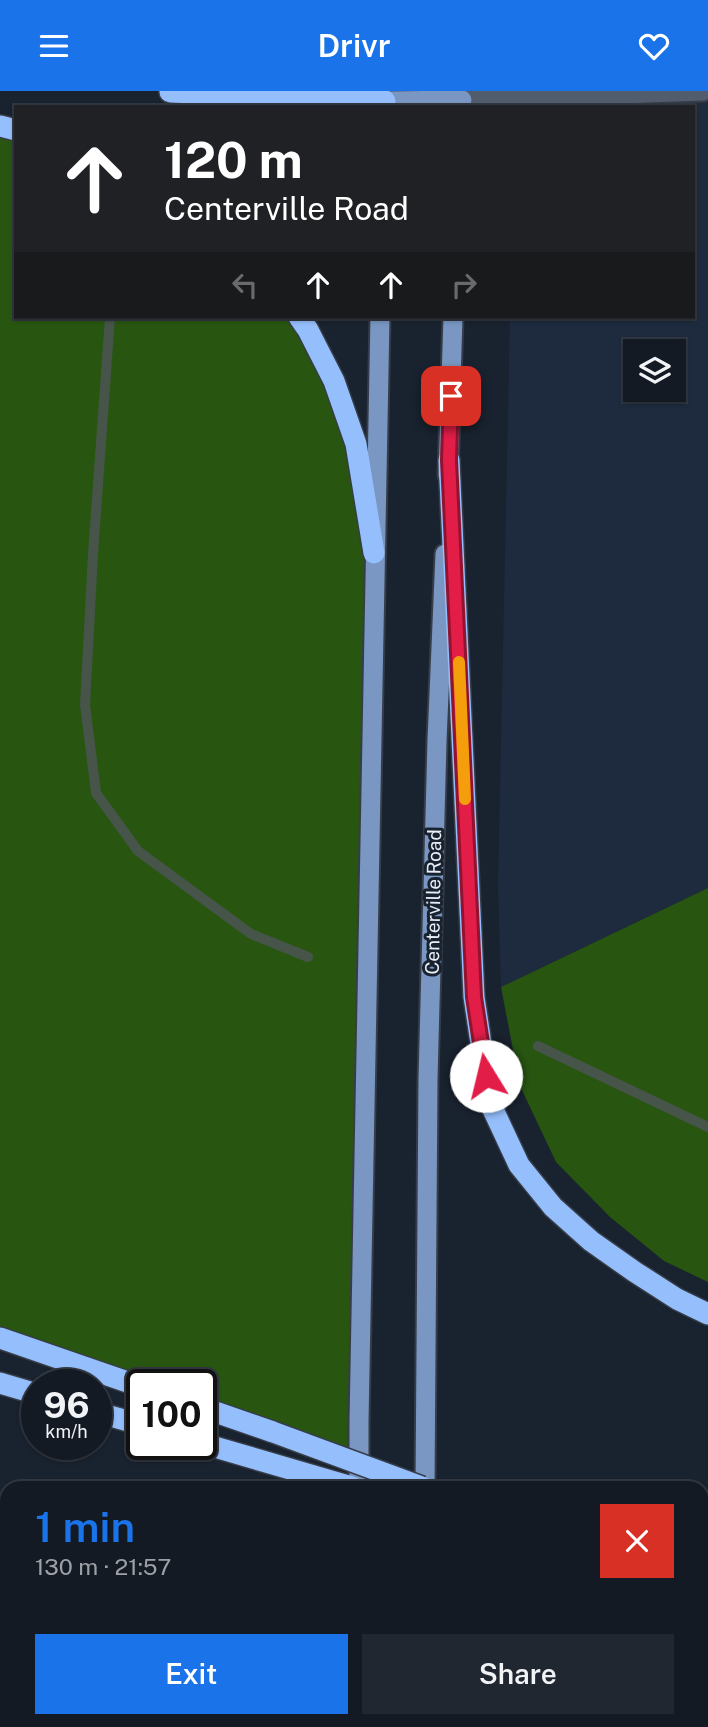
<!DOCTYPE html>
<html lang="en">
<head>
<meta charset="utf-8">
<style>
	:root { --surface:#131a23; --page:#202730; --text:#f1f3f6; --muted:#9da1a6; --line:#323841; --accent:#1a73e8 }
	body { margin:0; font-family:"Public Sans",sans-serif; background:var(--page); color:var(--text); height:100vh; display:flex; flex-direction:column; font-size:26px; white-space:nowrap }
	* { box-sizing:border-box; margin:0 }
	p { font-size:23px; color:var(--muted) }
	.icon { flex:none; width:38px; height:38px; fill:none; stroke:currentColor; stroke-width:2; stroke-linecap:round; stroke-linejoin:round }
	.map { position:relative; flex:1; overflow:hidden }
	.side { position:absolute; left:0px; top:1390px; width:709px; height:247px; display:flex; flex-direction:column; background:var(--surface); border-radius:21px 21px 0 0; box-shadow:0 2px 5px #0004,0 0 0 2px var(--line) }
	.side>* { flex:none }
	.banner { position:absolute; left:14px; top:14px; width:681px; height:214px; border-radius:0px; box-shadow:0 2px 5px #0004,0 0 0 2px var(--line); background:#202124; color:#fff; overflow:hidden }
	.fabs { position:absolute; left:623px; top:248px; display:grid; gap:14px }
	.fabs a { display:grid; place-items:center; width:63px; height:63px; border-radius:0px; background:var(--surface); box-shadow:0 2px 5px #0004,0 0 0 2px var(--line); font-size:35px }
	.speed { position:absolute; left:21px; top:1278px; display:flex; gap:14px; font-size:35px; font-weight:700; text-align:center }
	.speed>* { display:grid; place-content:center; width:91px; height:91px; border-radius:50%; background:var(--surface); box-shadow:0 2px 5px #0004,0 0 0 2px var(--line); line-height:1 }
	.speed small { font-size:18px; font-weight:400 }
	.speed .limit { border:4px solid #111; border-radius:10px; background:#fff; color:#111 }
	.pin { position:absolute; display:grid; place-items:center; width:60px; height:60px; color:#fff; margin:-30px; border-radius:14px; box-shadow:0 4px 10px #0006 }
	.me { position:absolute; width:77px; margin:-38px; rotate:351deg; stroke-linejoin:round; filter:drop-shadow(0 0 5px #0008) }
	.turn { display:flex; align-items:center; gap:24px; height:147px; padding:0 35px; font-size:32px }
	.turn .icon { width:91px; height:91px; stroke-width:2.5 }
	.turn b { display:block; font-size:49px; line-height:60px }
	.lanes { display:flex; align-items:center; height:66px; padding:0 35px; background:#0003; justify-content:center; gap:35px; direction:ltr }
	.lanes .off { opacity:.35 }
	.round { display:grid; place-items:center; flex:none; width:74px; height:74px; border-radius:0px; background:var(--page) }
	.summary { display:flex; align-items:center; justify-content:space-between; height:119px; padding:0 35px }
	h1 { font-size:42px; font-weight:600; line-height:52px; color:var(--accent) }
	.action { display:flex; gap:14px; margin-top:auto; padding:14px 35px }
	.action a { flex:1; height:80px; border-radius:0px; background:var(--accent); color:#fff; font-size:28px; font-weight:600; line-height:80px; text-align:center }
	.action a+a { background:var(--page); color:var(--text) }
	header { display:flex; justify-content:space-between; align-items:center; height:91px; padding:0 35px; background:var(--accent); color:#fff; font-size:32px; font-weight:600 }
	.map>svg:first-child { display:block }
	.built { fill:#1e2b3e; fill-rule:evenodd }
	.forest { fill:#285611 }
	.lines { fill:none; stroke-linecap:round; stroke-linejoin:round }
	.stream { stroke:#46544a; stroke-width:10 }
	.tertiary-casing { stroke:#363d48; stroke-width:23 }
	.primary-casing { stroke:#363d48; stroke-width:23 }
	.motorway-casing { stroke:#363d48; stroke-width:24 }
	.tertiary { stroke:#515c6c; stroke-width:19 }
	.primary { stroke:#7997c2; stroke-width:19 }
	.motorway { stroke:#94befc; stroke-width:21 }
	.motorway-bridge-casing { stroke:#363d48; stroke-width:24; stroke-linecap:butt }
	.motorway-bridge { stroke:#94befc; stroke-width:21 }
	.route-casing { stroke:#92132f; stroke-width:18 }
	.route { stroke:#e11d48; stroke-width:12 }
	.slow { stroke:#f59e0b; stroke-width:12 }
	.labels { text-anchor:middle; stroke-width:6; stroke-linejoin:round; paint-order:stroke }
	.street-label { font-size:19px; fill:#e8eff8; stroke:#19222f }
</style>
</head>
<body>
<header><svg class="icon" aria-label="menu" viewBox="0 0 24 24"><path d="M4 6h16M4 12h16M4 18h16"/></svg>Drivr<svg class="icon" aria-label="heart" viewBox="0 0 24 24"><path d="M12 20l-8-8c-3-5 5-10 8-4 3-6 11-1 8 4z"/></svg></header>
<div class="map">
<svg width="708" height="1636" viewBox="0 0 708 1636">
	<rect width="100%" height="100%" fill="#19222f"/>
	<!-- built -->
	<path class="built" d="M 708,0 L 708,797 L 501,896 L 498,794 L 510,226 L 693,226 L 693,16 L 516,16 ZM 635,261 L 674,261 L 674,299 L 635,299 Z"/>
	<!-- forest -->
	<g class="forest">
		<polygon points="0,44 16,48 16,226 301,226 342,303 372,469 362,1368 201,1316 201,1293 142,1293 0,1245"/>
		<polygon points="708,797 708,1191 664,1170 610,1126 556,1071 520,995 501,896"/>
	</g>
	<g class="lines">
		<!-- stream -->
		<g class="stream">
			<polyline points="110,226 93,463 85,614 96,702 138,760 251,843 308,866"/>
			<polyline points="538,955 708,1036"/>
		</g>
		<!-- tertiary casing -->
		<g class="tertiary-casing">
			<polyline id="tertiary" points="462,9 703,0"/>
		</g>
		<!-- primary casing -->
		<g class="primary-casing">
			<g id="primary">
				<polyline points="385,10 462,9"/>
				<polyline points="448,384 453,226"/>
				<polyline points="359,1396 359,1330 380,226"/>
				<polyline points="425,1396 428,988 437,650 445,463"/>
				<polyline points="361,1629 361,1636"/>
				<polyline points="421,1636 422,1629"/>
			</g>
		</g>
		<!-- motorway casing -->
		<g class="motorway-casing">
			<g id="motorway">
				<polyline points="170,1 385,10"/>
				<polyline points="0,35 16,39"/>
				<polyline points="299,226 308,239 334,290 356,353 374,462"/>
				<polyline points="449,369 474,906 490,1012 519,1074 553,1116 591,1150 635,1181 677,1208 708,1223"/>
				<polyline points="0,1247 142,1296"/>
				<polyline points="0,1292 37,1303"/>
				<polyline points="201,1316 273,1341"/>
				<polyline points="96,1321 142,1334"/>
				<polyline points="201,1352 352,1396"/>
				<polyline points="0,1429 7,1432"/>
				<polyline points="702,1500 708,1501"/>
				<polyline points="645,1629 668,1636"/>
			</g>
		</g>
		<!-- tertiary -->
		<use href="#tertiary" class="tertiary"/>
		<!-- primary -->
		<use href="#primary" class="primary"/>
		<!-- motorway -->
		<use href="#motorway" class="motorway"/>
		<!-- motorway-bridge casing -->
		<g class="motorway-bridge-casing">
			<polyline id="motorway-bridge" points="273,1341 422,1396"/>
		</g>
		<!-- motorway-bridge -->
		<use href="#motorway-bridge" class="motorway-bridge"/>
	</g>
	<g class="lines">
		<!-- route casing -->
		<g class="route-casing">
			<polyline id="route" points="451,305 449,369 474,906 486,985"/>
		</g>
		<!-- route -->
		<use href="#route" class="route"/>
		<!-- slow -->
		<polyline class="slow" points="459,571 465,708"/>
	</g>
	<g class="labels">
		<!-- street labels -->
		<g class="street-label">
			<text transform="translate(433 811) rotate(-89)" y="7">Centerville Road</text>
		</g>
	</g>
</svg>
<div class="fabs">
<a><svg class="icon" aria-label="layers" viewBox="0 0 24 24"><path d="M12 4l9 5-9 5-9-5zM3 14l9 5 9-5"/></svg></a>
</div>
<div class="speed"><div>96<small>km/h</small></div><div class="limit">100</div></div>
<div class="pin" style="left:451px;top:305px;background:#d93025"><svg class="icon" aria-label="arrive" viewBox="0 0 24 24"><path d="M6 21V4h12l-3 4 3 4H6"/></svg></div>
<svg class="me" style="left:486px;top:985px" viewBox="-20 -20 40 40"><circle r="19" fill="#fff"/><path d="M0-13L10 11 0 6-10 11z" fill="#e11d48"/></svg>
<div class="banner">
<div class="turn"><svg class="icon" aria-label="ahead" viewBox="0 0 24 24"><path d="M12 20V5M6 11l6-6 6 6"/></svg><div><b>120 m</b>Centerville Road</div></div>
<div class="lanes"><svg class="icon off" aria-label="left" viewBox="0 0 24 24"><path d="M17 20v-9H6M10 6l-5 5 5 5"/></svg><svg class="icon" aria-label="ahead" viewBox="0 0 24 24"><path d="M12 20V5M6 11l6-6 6 6"/></svg><svg class="icon" aria-label="ahead" viewBox="0 0 24 24"><path d="M12 20V5M6 11l6-6 6 6"/></svg><svg class="icon off" aria-label="right" viewBox="0 0 24 24"><path d="M7 20v-9h11M14 6l5 5-5 5"/></svg></div>
</div>
<section class="side">
<div class="summary"><div><h1>1 min</h1><p>130 m · 21:57</p></div><a class="round" style="background:#d93025;color:#fff"><svg class="icon" aria-label="close" viewBox="0 0 24 24"><path d="M6 6l12 12M18 6L6 18"/></svg></a></div>
<div class="action"><a>Exit</a><a>Share</a></div>
</section>
</div>
</body>
</html>
